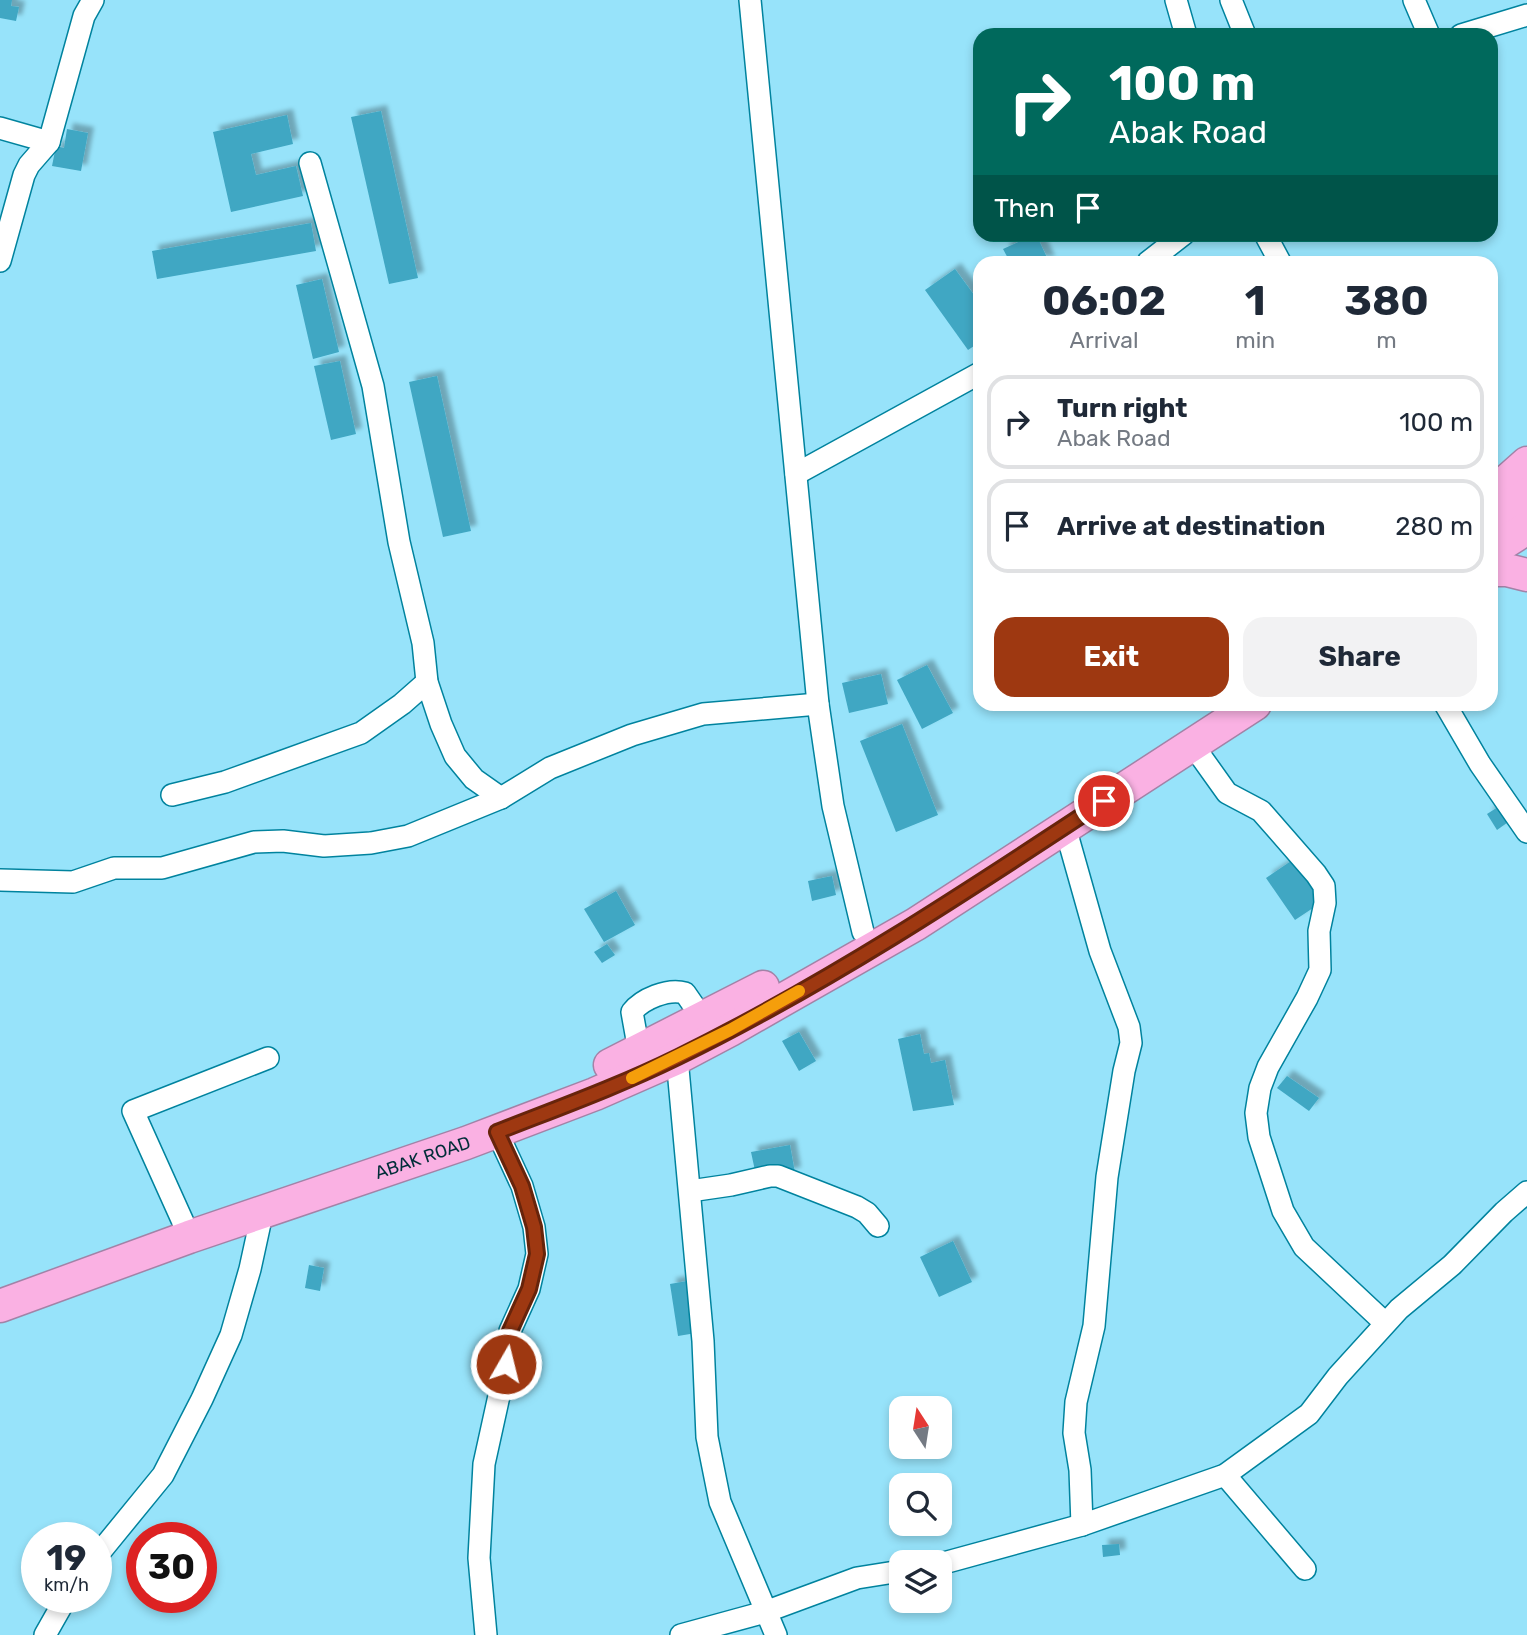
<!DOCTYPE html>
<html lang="en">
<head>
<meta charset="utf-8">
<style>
	:root { --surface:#fff; --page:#f2f2f3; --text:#1f2937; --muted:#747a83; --line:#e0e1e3; --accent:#9e3811 }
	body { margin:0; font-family:Rubik,sans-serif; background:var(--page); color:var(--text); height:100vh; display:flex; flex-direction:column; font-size:26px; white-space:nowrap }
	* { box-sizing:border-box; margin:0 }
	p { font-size:23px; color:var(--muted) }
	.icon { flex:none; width:38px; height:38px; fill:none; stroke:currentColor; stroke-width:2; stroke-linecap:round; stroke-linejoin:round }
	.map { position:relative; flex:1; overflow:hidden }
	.details { position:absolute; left:973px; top:256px; width:525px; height:455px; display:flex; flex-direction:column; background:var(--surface); border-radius:21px; box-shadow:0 4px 10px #0003 }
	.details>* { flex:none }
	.hud { position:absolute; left:973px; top:28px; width:525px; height:214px; border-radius:21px; box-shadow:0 4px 10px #0003; background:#00695c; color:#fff; overflow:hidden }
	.needle { width:46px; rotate:348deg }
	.fabs { position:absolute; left:889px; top:1396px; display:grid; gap:14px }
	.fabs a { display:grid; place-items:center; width:63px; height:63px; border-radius:14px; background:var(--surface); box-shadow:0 4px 10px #0003; font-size:35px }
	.speed { position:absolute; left:21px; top:1522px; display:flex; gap:14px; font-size:35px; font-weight:700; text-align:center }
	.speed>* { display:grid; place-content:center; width:91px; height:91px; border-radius:50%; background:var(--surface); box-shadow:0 4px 10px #0003; line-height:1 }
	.speed small { font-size:18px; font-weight:400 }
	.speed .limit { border:10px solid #d22; background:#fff; color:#111 }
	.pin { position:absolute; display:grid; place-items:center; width:60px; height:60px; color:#fff; margin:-30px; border:4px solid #fff; border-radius:50%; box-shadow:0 2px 7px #0007 }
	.me { position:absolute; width:77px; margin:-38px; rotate:8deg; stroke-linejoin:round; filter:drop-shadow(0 0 5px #0008) }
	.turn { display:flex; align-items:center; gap:24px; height:147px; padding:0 21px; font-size:32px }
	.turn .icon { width:91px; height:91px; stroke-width:2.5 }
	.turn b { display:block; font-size:49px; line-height:60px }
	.then { display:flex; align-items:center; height:66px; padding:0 21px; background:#0003; gap:14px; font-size:26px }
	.eta { display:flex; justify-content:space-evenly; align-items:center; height:119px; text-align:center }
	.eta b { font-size:42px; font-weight:700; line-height:49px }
	.primary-button { display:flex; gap:14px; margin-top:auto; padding:14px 21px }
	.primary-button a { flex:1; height:80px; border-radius:21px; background:var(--accent); color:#fff; font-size:28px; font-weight:700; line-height:80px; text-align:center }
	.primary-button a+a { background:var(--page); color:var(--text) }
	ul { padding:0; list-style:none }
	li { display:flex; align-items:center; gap:21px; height:94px; margin:0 14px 10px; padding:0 7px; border:4px solid var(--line); border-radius:21px }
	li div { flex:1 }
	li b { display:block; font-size:26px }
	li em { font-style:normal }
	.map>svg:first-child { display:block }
	.building { fill:#3fa7c3; filter:url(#shadow) }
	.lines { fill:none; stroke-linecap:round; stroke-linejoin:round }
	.minor-casing { stroke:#00839e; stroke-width:24 }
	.highway-casing { stroke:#a283a7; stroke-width:35 }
	.minor { stroke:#fff; stroke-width:21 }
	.highway { stroke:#fab1e3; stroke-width:32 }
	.route-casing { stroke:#67240b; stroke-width:18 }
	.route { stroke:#9e3811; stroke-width:12 }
	.slow { stroke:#f59e0b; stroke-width:12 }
	.labels { text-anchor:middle; stroke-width:7; stroke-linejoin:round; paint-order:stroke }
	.street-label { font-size:18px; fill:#002d38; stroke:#b6edff }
</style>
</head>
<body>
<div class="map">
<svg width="1527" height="1635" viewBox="0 0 1527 1635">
	<defs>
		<filter id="shadow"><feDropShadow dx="6" dy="-6" stdDeviation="2" flood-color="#0004"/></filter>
	</defs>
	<rect width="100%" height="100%" fill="#97e3fa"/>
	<!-- building -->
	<g class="building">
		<polygon points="0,0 12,0 11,6 19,7 16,21 0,18"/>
		<polygon points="381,111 418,278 389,284 351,117"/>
		<polygon points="287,115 293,144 251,154 256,175 296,166 303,196 231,212 213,132"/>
		<polygon points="67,129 88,133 81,171 52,166 56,146 64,148"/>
		<polygon points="311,223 316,251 157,279 152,251"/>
		<polygon points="1036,234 1049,262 1010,262 1003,249"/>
		<polygon points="955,269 980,303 980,342 968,350 925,290"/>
		<polygon points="322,279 339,352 313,359 296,285"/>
		<polygon points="340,361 356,434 331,440 314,366"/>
		<polygon points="437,376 471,531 443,537 409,382"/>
		<polygon points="927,665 953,713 922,729 897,680"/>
		<polygon points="881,674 888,704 849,713 842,683"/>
		<polygon points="902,724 938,815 896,832 860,741"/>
		<polygon points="1501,805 1511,820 1497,830 1487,814"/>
		<polygon points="1297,857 1325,900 1295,920 1266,878"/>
		<polygon points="832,876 836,895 812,901 808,881"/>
		<polygon points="616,891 635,925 604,942 584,909"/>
		<polygon points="607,944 615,955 602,963 594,952"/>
		<polygon points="799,1032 816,1061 799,1071 782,1041"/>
		<polygon points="920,1034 924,1054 929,1053 931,1063 945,1060 954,1105 913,1111 898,1039"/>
		<polygon points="1287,1076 1319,1098 1309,1111 1277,1088"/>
		<polygon points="790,1145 795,1173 757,1180 751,1152"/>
		<polygon points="953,1241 972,1282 939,1297 920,1257"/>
		<polygon points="309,1265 324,1268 320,1291 305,1288"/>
		<polygon points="693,1280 702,1332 678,1336 670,1284"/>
		<polygon points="1119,1544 1120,1555 1103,1557 1102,1545"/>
	</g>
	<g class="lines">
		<!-- minor casing -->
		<g class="minor-casing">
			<g id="minor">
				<polyline points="750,0 818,704 833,806 863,932"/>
				<polyline points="1176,0 1186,35"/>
				<polyline points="1231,0 1245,35"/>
				<polyline points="1414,0 1429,35"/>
				<polyline points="1461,35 1527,15"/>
				<polyline points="0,128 49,142"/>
				<polyline points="310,163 373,386 399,542 423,643 427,682 441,724 455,756 474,779 501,798"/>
				<polyline points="1265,234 1280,262"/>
				<polyline points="0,261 24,175 29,165 49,142 84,16 93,0"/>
				<polyline points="1148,262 1184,234"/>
				<polyline points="796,474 980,373"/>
				<polyline points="1445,704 1480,764 1527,832"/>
				<polyline points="1192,744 1227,793 1261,811 1316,874 1324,886 1325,903 1319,931 1320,970 1307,998 1268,1067 1260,1088 1256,1113 1259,1137 1283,1211 1304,1247 1385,1323"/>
				<polyline points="172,795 225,782 361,733 402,704 427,682"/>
				<polyline points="1065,827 1100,951 1129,1027 1131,1043 1124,1071 1107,1177 1094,1326 1076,1402 1074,1433 1080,1470 1082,1525"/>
				<polyline points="0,880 73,882 114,868 162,868 254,842 283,841 324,846 371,843 408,836 501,798 550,768 632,735 703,714 818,704"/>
				<path d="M 639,1051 L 632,1012 C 642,999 668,988 685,993 L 703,1019"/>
				<polyline points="677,1058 703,1341 707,1437 720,1502 776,1635"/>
				<polyline points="690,1191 731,1185 770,1176 778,1176 857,1207 867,1213 878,1226"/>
				<polyline points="183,1222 133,1111 268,1058"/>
				<polyline points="1225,1475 1305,1569"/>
				<polyline points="96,1557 163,1475 202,1399 231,1335 250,1269 262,1214"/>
				<polyline points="940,1564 1082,1525 1225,1475 1309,1414 1338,1376 1399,1309 1452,1265 1504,1212 1527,1192"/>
				<polyline points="45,1635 66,1598"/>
				<polyline points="486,1635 479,1558 484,1464 506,1364 510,1331 529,1289 537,1254 534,1227 522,1186 497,1132"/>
				<polyline points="681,1635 765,1612 857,1578 901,1571"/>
			</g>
		</g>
		<!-- highway casing -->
		<g class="highway-casing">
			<g id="highway">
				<polyline points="1491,495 1527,463"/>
				<polyline points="1491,519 1527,494"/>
				<polyline points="1491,551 1527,528"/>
				<polyline points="1491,570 1507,570 1527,575"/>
				<polyline points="610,1065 763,987"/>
				<path id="s1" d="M 0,1306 L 189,1237 L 466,1143 L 595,1094 L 677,1058 L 730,1030 L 916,924 L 1255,704"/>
			</g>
		</g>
		<!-- minor -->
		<use href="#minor" class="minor"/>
		<!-- highway -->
		<use href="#highway" class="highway"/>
	</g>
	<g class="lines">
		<!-- route casing -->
		<g class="route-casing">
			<path id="route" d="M 506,1364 L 510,1331 L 529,1289 L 537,1254 L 534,1227 L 522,1186 L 497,1132 C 558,1108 619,1086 678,1057 C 827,984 966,892 1104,801"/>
		</g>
		<!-- route -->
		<use href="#route" class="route"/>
		<!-- slow -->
		<polyline class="slow" points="632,1078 730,1030 799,991"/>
	</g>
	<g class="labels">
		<!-- street labels -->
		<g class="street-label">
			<text dy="6" stroke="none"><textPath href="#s1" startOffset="448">ABAK ROAD</textPath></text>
		</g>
	</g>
</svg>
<div class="fabs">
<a><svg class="needle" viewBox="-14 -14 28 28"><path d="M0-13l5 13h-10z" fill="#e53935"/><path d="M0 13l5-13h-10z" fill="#747a83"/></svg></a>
<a><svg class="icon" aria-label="search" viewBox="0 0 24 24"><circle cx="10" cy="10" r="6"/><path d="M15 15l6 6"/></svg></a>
<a><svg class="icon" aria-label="layers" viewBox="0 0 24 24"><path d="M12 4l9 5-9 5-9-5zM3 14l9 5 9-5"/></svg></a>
</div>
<div class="speed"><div>19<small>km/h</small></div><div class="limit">30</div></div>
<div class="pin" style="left:1104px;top:801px;background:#d93025"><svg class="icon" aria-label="arrive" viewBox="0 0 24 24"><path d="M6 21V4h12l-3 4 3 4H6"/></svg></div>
<svg class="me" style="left:506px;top:1364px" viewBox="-20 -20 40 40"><circle r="17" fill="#9e3811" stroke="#fff" stroke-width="3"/><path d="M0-11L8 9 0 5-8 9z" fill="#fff"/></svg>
<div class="hud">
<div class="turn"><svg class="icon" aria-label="right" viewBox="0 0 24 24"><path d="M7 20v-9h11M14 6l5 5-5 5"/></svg><div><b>100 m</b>Abak Road</div></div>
<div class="then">Then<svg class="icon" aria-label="arrive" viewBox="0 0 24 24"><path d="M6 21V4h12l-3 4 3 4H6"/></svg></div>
</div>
<section class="details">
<div class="eta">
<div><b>06:02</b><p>Arrival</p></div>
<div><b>1</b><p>min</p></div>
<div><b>380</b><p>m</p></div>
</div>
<ul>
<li><svg class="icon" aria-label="right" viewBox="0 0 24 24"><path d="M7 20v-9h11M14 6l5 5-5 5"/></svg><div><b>Turn right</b><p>Abak Road</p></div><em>100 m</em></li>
<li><svg class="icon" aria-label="arrive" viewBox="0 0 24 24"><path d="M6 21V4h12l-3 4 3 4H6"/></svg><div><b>Arrive at destination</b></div><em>280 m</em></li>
</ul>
<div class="primary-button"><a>Exit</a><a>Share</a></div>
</section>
</div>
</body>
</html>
